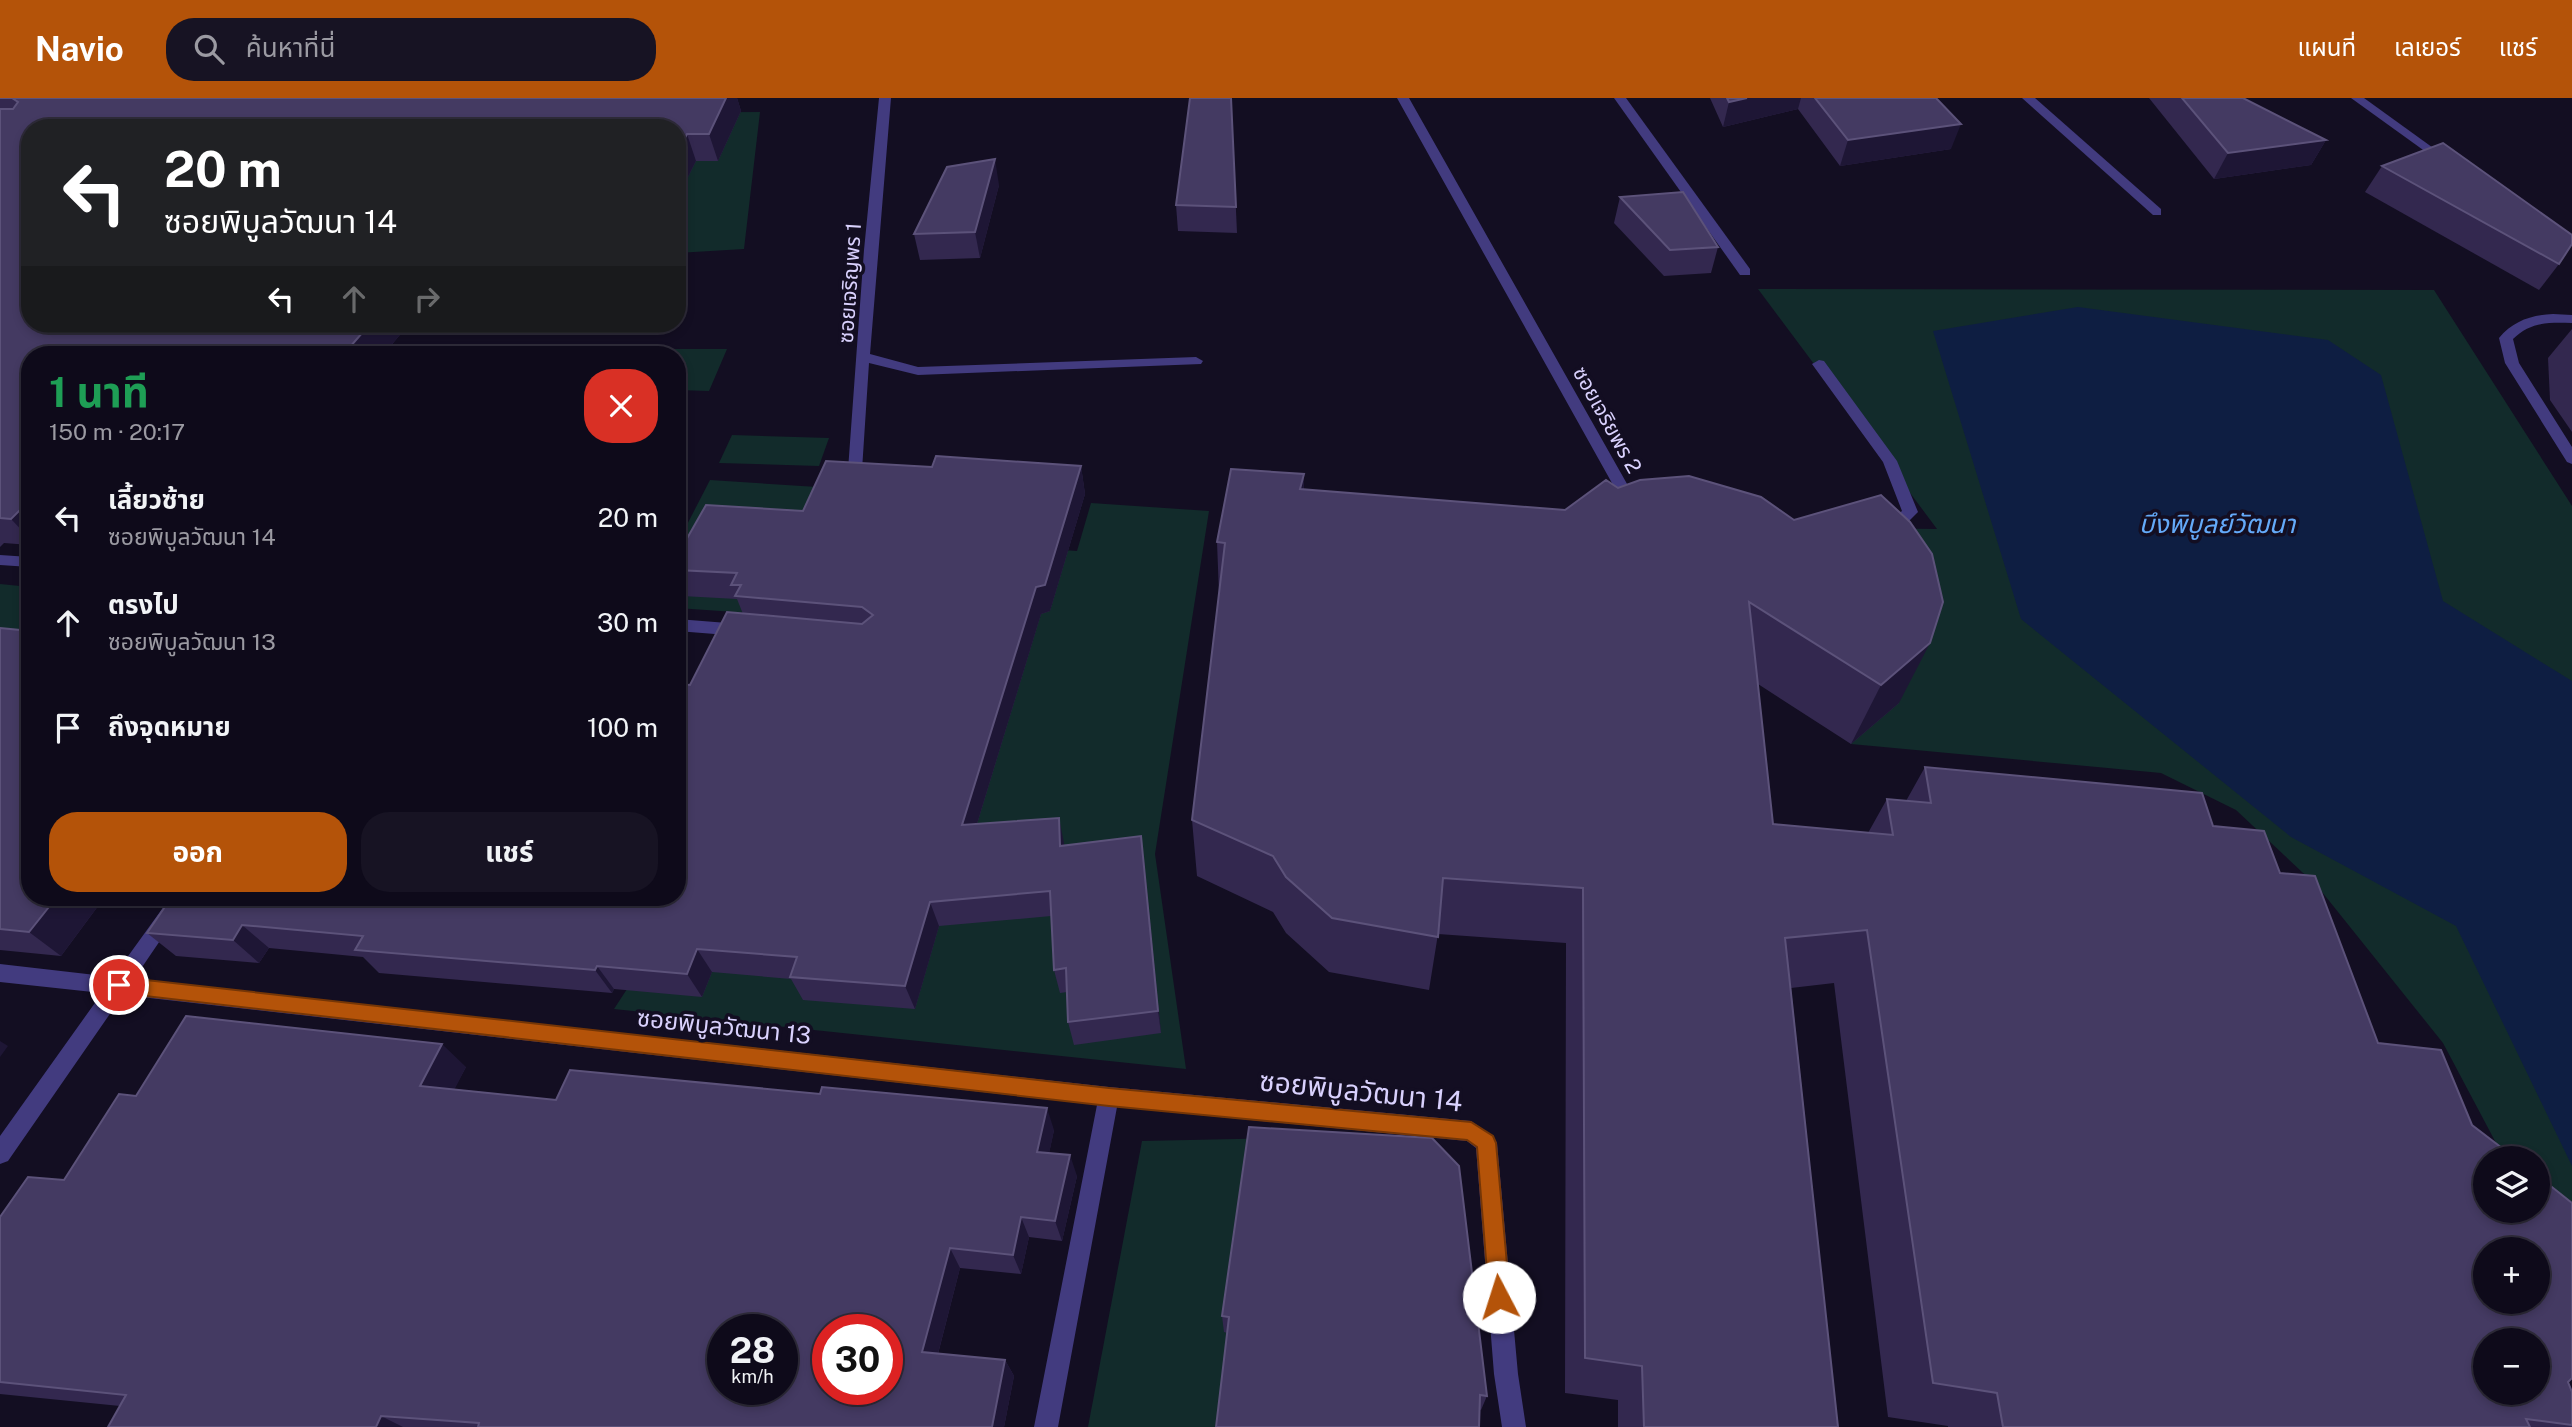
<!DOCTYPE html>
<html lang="th">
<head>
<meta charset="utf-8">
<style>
	:root { --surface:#0e0a1a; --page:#171323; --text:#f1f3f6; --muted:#9b9aa2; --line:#2e2b39; --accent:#b45309 }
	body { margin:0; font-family:"Public Sans","Noto Sans Thai",sans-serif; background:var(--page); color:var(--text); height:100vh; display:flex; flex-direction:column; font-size:26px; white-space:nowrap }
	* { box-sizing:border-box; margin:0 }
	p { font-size:23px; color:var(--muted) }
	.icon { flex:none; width:38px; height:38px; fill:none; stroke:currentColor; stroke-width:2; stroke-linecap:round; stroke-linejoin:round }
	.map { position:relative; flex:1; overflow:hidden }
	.panel { position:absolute; left:21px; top:248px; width:665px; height:560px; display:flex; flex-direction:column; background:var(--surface); border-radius:28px; box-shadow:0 4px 10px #0003,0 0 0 2px var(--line) }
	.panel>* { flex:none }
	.guide { position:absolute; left:21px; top:21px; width:665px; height:214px; border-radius:28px; box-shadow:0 4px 10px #0003,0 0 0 2px var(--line); background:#202124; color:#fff; overflow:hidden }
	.fabs { position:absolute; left:2473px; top:1048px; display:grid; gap:14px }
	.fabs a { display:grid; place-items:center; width:77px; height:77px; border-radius:50%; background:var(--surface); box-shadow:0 4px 10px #0003,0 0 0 2px var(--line); font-size:35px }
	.speed { position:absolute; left:707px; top:1216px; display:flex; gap:14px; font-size:35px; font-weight:700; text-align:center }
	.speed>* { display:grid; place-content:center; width:91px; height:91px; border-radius:50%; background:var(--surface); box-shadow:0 4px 10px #0003,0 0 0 2px var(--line); line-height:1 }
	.speed small { font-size:18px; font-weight:400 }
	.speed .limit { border:10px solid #d22; background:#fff; color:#111 }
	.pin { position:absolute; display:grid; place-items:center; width:60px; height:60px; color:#fff; margin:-30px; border:4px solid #fff; border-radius:50%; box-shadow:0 2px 7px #0007 }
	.me { position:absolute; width:77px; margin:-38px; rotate:355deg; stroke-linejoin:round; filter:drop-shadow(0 0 5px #0008) }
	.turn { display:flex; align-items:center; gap:24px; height:147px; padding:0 28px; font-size:32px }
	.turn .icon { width:91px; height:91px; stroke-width:2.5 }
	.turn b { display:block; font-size:49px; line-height:60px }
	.lanes { display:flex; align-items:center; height:66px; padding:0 28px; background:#0003; justify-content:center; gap:35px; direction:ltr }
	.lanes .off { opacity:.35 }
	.round { display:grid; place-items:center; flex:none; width:74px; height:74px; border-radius:28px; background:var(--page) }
	.summary { display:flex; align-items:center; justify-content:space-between; height:119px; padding:0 28px }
	h1 { font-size:42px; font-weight:700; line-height:52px; color:#1e9e55 }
	.action { display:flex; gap:14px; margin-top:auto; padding:14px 28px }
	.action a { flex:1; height:80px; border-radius:28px; background:var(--accent); color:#fff; font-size:28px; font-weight:700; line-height:80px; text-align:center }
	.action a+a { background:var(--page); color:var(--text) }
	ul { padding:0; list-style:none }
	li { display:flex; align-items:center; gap:21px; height:105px; padding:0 28px }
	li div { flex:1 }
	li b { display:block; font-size:26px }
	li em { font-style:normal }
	header { display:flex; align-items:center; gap:42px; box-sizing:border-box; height:98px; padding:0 35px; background:var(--accent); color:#fff }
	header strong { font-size:33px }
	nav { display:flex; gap:38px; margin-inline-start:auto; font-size:24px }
	.search { width:490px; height:63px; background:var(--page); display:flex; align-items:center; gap:18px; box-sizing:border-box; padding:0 24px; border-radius:28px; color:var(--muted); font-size:26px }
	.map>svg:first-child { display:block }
	.green { fill:#122b2b }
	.water { fill:#0e1e42 }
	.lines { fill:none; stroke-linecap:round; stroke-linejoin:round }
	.service { fill:#423b7f; fill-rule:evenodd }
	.minor { fill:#423b7f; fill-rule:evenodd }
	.wall { fill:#33284f }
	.shaded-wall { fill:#1e1635 }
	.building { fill:#443a62; stroke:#5c527a; stroke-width:2; fill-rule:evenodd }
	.route { fill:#b45309; stroke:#753606; stroke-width:2 }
	.labels { text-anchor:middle; stroke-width:7; stroke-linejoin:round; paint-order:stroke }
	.far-street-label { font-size:21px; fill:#d9d1fd; stroke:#130e22 }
	.street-label { font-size:24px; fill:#d9d1fd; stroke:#130e22 }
	.water-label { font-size:26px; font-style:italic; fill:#64aaf9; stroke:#130e22 }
	.near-street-label { font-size:28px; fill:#d9d1fd; stroke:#130e22 }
</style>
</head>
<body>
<header>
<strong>Navio</strong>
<div class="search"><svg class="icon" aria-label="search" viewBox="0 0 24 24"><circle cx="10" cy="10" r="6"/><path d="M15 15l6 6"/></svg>ค้นหาที่นี่</div>
<nav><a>แผนที่</a><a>เลเยอร์</a><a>แชร์</a></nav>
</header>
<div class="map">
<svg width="2572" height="1329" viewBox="0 0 2572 1329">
	<rect width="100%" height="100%" fill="#130e22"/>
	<!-- green -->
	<g class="green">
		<polygon points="244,0 571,15 760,14 744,151 677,155 677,30 216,30"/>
		<polygon points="1758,191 2434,192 2572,408 2572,1192 2538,1113 2538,1060 2504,1060 2443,945 2318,789 2236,712 2161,675 1851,646 1841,430 1937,431"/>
		<polygon points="617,251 727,251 709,293 677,292 677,257 614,257"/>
		<polygon points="732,337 829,340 819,368 719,365"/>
		<polygon points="710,382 833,390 777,517 677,510 677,446"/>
		<polygon points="1091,405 1209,413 1155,756 1186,971 614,911 920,442 1077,453"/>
		<polygon points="0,486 30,489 30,567 0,564"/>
		<polygon points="1281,1040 1278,1329 1088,1329 1142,1043"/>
	</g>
	<!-- water -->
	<polygon class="water" points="2078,209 2328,242 2381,277 2443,503 2572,583 2572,1068 2456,828 2291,739 2021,521 1933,233"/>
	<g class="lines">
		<!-- service -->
		<path class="service" d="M 2553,216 L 2572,217 L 2572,225 C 2549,224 2530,224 2513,241 L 2519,265 L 2572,349 L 2572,366 L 2567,364 L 2505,265 L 2499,240 C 2513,223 2531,217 2553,216 Z"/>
		<!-- minor -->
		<g class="minor">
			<polygon points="879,0 891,0 870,256 918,269 1196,259 1203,263 1201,266 918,277 869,265 862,372 855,377 850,375 848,372 864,152"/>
			<polygon points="1397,0 1409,0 1635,400 1642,406 1639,410 1629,410 1622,403"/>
			<polygon points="1614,0 1626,0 1750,171 1750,177 1740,177"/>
			<polygon points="2022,0 2035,0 2161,111 2161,117 2153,117"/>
			<polygon points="2351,0 2364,0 2454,65 2444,67"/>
			<polygon points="1819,262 1824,263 1897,363 1918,414 1897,435 1886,436 1878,431 1902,413 1883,364 1812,266"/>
			<polygon points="0,457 30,459 30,469 0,467"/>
			<polygon points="677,521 740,526 748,532 740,538 677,533"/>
			<polygon points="170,800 189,800 134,881 1109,989 1471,1023 1493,1038 1497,1045 1518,1276 1526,1329 1502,1329 1494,1276 1476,1050 1467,1043 1117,1009 1058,1329 1034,1329 1097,1007 123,897 8,1063 0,1066 0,1038 102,895 0,884 0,866 113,879"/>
		</g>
	</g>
	<!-- wall -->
	<g class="wall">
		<polygon points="0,0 737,0 741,13 718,63 696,63 677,101 677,30 30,226 409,226 383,257 30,257 30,447 4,445 0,449"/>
		<polygon points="1231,0 1237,135 1178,133 1176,107"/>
		<polygon points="1710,0 1936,0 1951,51 1840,68 1798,11 1723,29"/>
		<polygon points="2149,0 2182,0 2326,42 2311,67 2214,81"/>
		<polygon points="2382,68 2559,166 2539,192 2365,94"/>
		<polygon points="999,87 980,160 920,162 914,136"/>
		<polygon points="1620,99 1718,149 1711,175 1664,178 1614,125"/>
		<polygon points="2572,231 2572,334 2550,302 2548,260"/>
		<polygon points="1081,368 1085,396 1050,513 1041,516 977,726 1064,747 1144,763 1161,935 1074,947 1068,924 1067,894 1060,895 1054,872 1051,818 939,828 915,911 803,902 791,881 712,874 702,899 614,891 612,895 379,875 363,859 269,850 259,865 176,858 147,835 690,587 743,516 737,501 682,498 677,488 677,458 803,413 932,369"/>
		<polygon points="1304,376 1304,392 1565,412 1618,390 1689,378 1899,605 1851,646 1758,586 1773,726 1868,735 1887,701 1906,703 1925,669 2213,728 2280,775 2378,945 2568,1284 2572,1294 2572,1329 1948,1329 1948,1328 1888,1319 1834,885 1791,890 1838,1329 1618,1329 1618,1302 1565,1295 1566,845 1438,836 1429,892 1329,874 1286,835 1273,814 1197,778 1192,722 1219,496 1217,444"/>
		<polygon points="0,530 30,800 104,800 61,858 0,852"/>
		<polygon points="466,969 454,991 556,1002 1054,1032 1049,1055 1077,1078 1062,1143 1029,1139 1021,1176 960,1170 938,1256 1005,1262 1014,1278 1004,1329 108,1329 120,1308 0,1296 0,1119 64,1082 136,998"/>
		<polygon points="1249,1029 1487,1298 1481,1312 1224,1234 1222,1218"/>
	</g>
	<!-- shaded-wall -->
	<g class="shaded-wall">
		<polygon points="726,0 737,0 741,13 718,63 709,36"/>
		<polygon points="1747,0 1801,0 1798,11 1723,29 1729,4"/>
		<polygon points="1961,26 1951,51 1840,68 1848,42"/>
		<polygon points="687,36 696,63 677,101 677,55"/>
		<polygon points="2326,42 2311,67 2214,81 2228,55"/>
		<polygon points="995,61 999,87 980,160 975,134"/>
		<polygon points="213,226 245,226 252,237 209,230"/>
		<polygon points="370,226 409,226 383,257 343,257"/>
		<polygon points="1081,368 1085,396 1050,513 1041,516 969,752 962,727 1036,489"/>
		<polygon points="1304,376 1303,438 1300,391"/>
		<polygon points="30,402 30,441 11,421"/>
		<polygon points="1930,545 1899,605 1851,646 1881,587"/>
		<polygon points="1059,720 1064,745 1066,772 1060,748"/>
		<polygon points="1141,738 1144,763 1161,935 1158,913"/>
		<polygon points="56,800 104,800 61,858 29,834"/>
		<polygon points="930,804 939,828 915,911 905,888"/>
		<polygon points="242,827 269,850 259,865 233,842"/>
		<polygon points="697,851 712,874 702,899 687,876"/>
		<polygon points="597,868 614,891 612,895 595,872"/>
		<polygon points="0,943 8,948 0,959"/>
		<polygon points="442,946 466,969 445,1010 420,988"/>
		<polygon points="1047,1010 1054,1032 1045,1076 1037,1054"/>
		<polygon points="1070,1057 1077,1078 1062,1143 1055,1123"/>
		<polygon points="1021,1119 1029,1139 1021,1176 1013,1157"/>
		<polygon points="950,1150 960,1170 934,1271 922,1254"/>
		<polygon points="1005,1262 1014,1278 1004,1329 992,1329"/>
		<polygon points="381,1318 403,1329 376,1329"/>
	</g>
	<!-- building -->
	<g class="building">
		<polygon points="0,0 726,0 709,36 687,36 677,55 677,30 30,30 30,226 213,226 209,230 226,232 233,226 370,226 343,257 30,257 30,402 11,421 0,420 0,11 13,11 18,4 12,0"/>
		<polygon points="1190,0 1231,0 1236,109 1176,107"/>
		<polygon points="1727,0 1747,0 1729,4"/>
		<polygon points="1815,0 1936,0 1961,26 1848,42"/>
		<polygon points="2182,0 2243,0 2326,42 2228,55"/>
		<polygon points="2443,45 2572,137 2572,146 2559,166 2382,68"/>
		<polygon points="995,61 975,134 914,136 947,69"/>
		<polygon points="1683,94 1718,149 1670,152 1620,99"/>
		<polygon points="936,358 1081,368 1045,487 1036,489 962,727 1059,720 1060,748 1141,738 1158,913 1068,924 1066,870 1054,872 1050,793 930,804 905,888 790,879 797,859 697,851 687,876 597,868 595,872 355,852 363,838 242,827 233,842 147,835 171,800 677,800 677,586 690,587 727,514 862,526 873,517 862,509 735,498 741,487 731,487 737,475 677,472 677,458 706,407 803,413 826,363 932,369"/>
		<path d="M 1231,371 L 1304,376 L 1300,391 L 1565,412 L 1606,382 L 1618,390 L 1640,382 L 1689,378 L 1761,399 L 1794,422 L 1881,397 L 1910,424 L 1932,456 L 1943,504 L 1930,545 L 1881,587 L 1749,504 L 1773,726 L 1893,737 L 1887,701 L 1931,705 L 1925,669 L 2202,695 L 2213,728 L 2264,733 L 2280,775 L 2315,778 L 2378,945 L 2441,952 L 2472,1027 L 2515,1060 L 2485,1060 L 2485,1113 L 2538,1113 L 2538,1078 L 2572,1105 L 2572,1280 L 2568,1284 L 2572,1294 L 2572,1327 L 2526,1321 L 2530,1329 L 2003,1329 L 1997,1295 L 1933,1285 L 1867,832 L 1785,840 L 1838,1329 L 1644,1329 L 1642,1268 L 1585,1260 L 1583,790 L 1443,780 L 1438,839 L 1332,820 L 1286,779 L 1273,758 L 1192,722 L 1225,445 L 1217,444 ZM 2485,1152 L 2538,1152 L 2538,1204 L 2485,1204 ZM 2485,1242 L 2538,1242 L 2538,1295 L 2485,1295 Z"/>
		<polygon points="0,530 30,533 30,800 56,800 29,834 0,831"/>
		<path d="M 186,918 L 442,946 L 420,988 L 556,1002 L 570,972 L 820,996 L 822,989 L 1047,1010 L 1037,1054 L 1070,1057 L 1055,1123 L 1021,1119 L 1013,1157 L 950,1150 L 922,1254 L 1005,1262 L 992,1329 L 478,1329 L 479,1325 L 381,1318 L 376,1329 L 108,1329 L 126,1297 L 0,1284 L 0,1119 L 28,1079 L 64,1082 L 119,996 L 136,998 ZM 723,1232 L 782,1232 L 782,1292 L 723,1292 ZM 828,1232 L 887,1232 L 887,1292 L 828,1292 Z"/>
		<polygon points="1249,1029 1432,1040 1459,1068 1487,1298 1480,1297 1479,1329 1216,1329 1229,1219 1222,1218"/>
	</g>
	<!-- route -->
	<polygon class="route" points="119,879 1109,990 1471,1024 1493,1038 1496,1045 1510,1199 1507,1206 1499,1209 1492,1206 1489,1199 1477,1049 1467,1042 1109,1008 119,895 112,892 110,887 112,881"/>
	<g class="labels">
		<!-- far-street labels -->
		<g class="far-street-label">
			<text transform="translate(850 185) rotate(-86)" y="7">ซอยเจริญพร 1</text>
			<text transform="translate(1607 322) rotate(61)" y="7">ซอยเจริยพร 2</text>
		</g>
		<!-- street labels -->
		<g class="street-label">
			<text transform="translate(724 929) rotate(6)" y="8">ซอยพิบูลวัฒนา 13</text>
		</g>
		<!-- water labels -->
		<g class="water-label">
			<text x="2217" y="435">บึงพิบูลย์วัฒนา</text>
		</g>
		<!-- near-street labels -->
		<g class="near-street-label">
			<text transform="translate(1361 993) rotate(6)" y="10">ซอยพิบูลวัฒนา 14</text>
		</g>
	</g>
</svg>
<div class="fabs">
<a><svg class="icon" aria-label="layers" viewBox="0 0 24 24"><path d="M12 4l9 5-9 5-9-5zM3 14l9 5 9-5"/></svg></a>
<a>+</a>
<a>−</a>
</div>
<div class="speed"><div>28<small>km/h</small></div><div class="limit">30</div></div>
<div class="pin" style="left:119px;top:887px;background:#d93025"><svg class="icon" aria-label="arrive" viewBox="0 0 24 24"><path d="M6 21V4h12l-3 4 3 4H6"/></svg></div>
<svg class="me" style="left:1499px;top:1199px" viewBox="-20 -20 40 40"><circle r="19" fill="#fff"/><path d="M0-13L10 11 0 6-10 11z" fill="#b45309"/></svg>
<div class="guide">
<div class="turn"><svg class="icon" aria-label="left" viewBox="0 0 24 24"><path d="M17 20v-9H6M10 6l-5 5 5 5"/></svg><div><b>20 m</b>ซอยพิบูลวัฒนา 14</div></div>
<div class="lanes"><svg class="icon" aria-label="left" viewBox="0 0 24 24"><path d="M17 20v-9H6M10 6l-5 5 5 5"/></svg><svg class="icon off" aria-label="ahead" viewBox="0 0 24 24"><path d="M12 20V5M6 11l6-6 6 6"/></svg><svg class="icon off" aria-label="right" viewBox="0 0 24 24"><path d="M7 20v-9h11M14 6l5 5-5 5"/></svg></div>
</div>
<section class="panel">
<div class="summary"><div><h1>1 นาที</h1><p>150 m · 20:17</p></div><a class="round" style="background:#d93025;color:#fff"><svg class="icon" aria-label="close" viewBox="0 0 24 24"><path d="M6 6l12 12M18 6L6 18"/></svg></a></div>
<ul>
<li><svg class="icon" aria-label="left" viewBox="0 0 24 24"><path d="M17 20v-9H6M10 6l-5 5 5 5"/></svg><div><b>เลี้ยวซ้าย</b><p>ซอยพิบูลวัฒนา 14</p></div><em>20 m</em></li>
<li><svg class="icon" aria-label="ahead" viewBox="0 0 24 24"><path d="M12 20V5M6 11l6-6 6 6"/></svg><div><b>ตรงไป</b><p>ซอยพิบูลวัฒนา 13</p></div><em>30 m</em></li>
<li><svg class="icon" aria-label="arrive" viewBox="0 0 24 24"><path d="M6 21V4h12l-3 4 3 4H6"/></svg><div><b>ถึงจุดหมาย</b></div><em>100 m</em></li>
</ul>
<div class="action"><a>ออก</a><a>แชร์</a></div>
</section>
</div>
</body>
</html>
